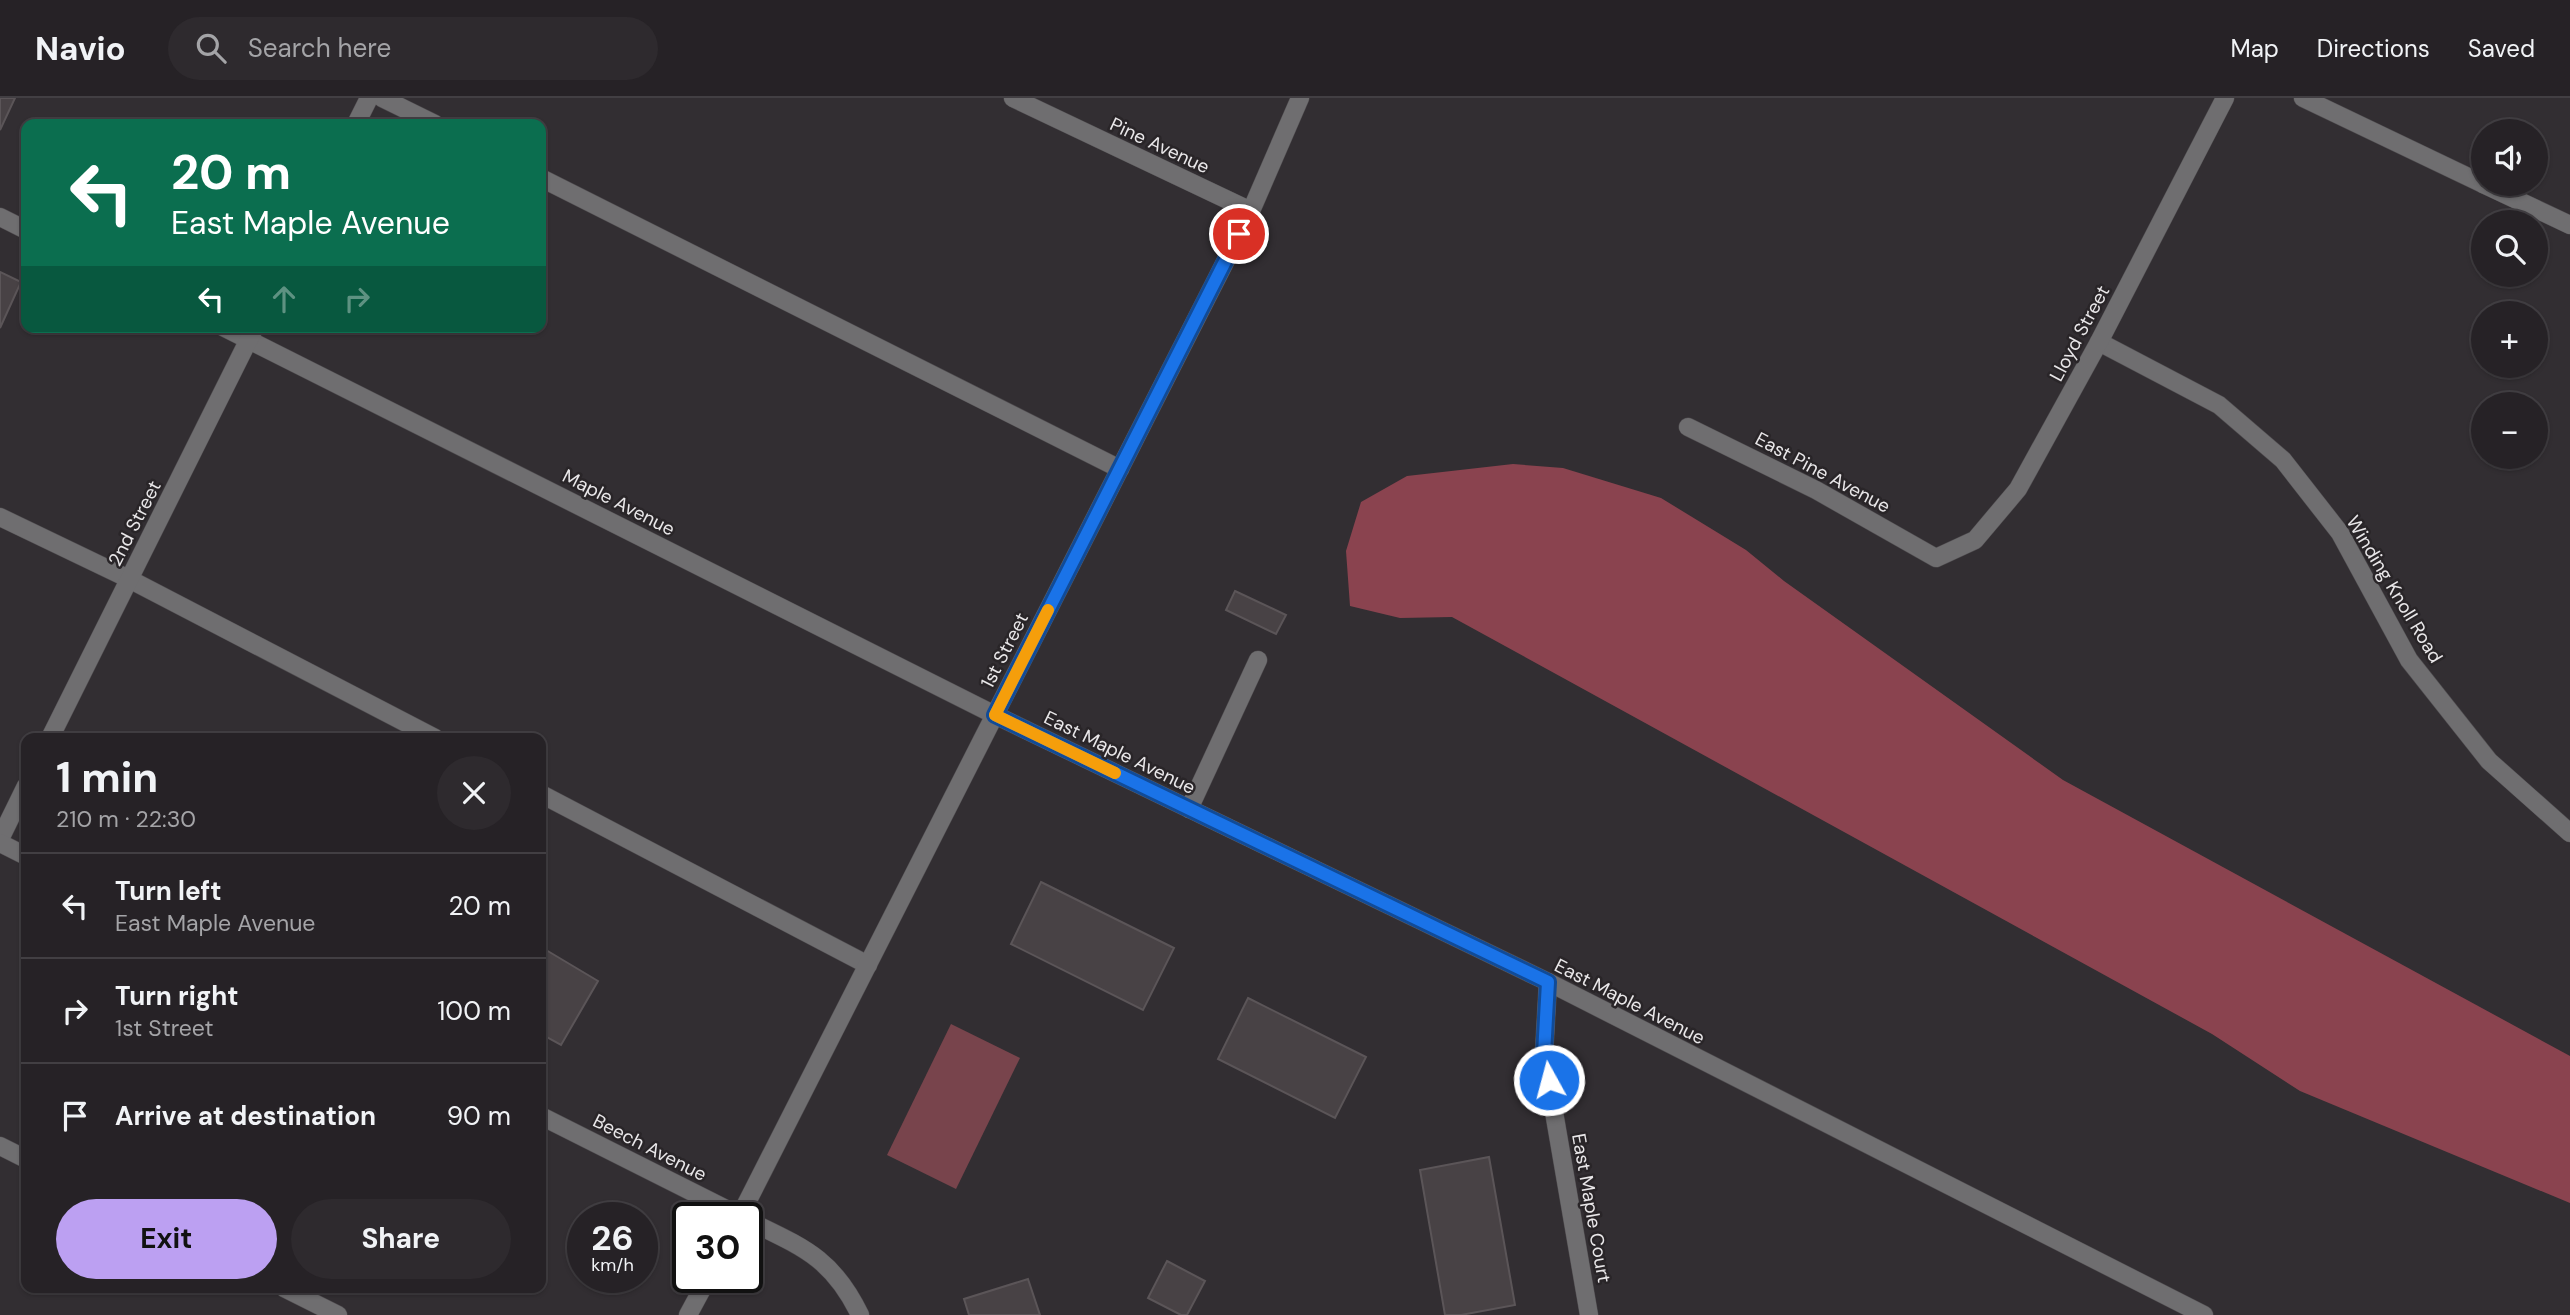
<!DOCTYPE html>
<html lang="en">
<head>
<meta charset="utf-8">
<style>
	:root { --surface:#262226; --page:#2e2a2e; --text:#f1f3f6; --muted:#a4a4a7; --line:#423f43; --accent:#bca0f2 }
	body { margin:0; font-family:"DM Sans",sans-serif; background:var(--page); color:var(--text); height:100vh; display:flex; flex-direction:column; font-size:26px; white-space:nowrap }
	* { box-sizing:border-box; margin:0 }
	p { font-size:23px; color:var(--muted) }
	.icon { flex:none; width:38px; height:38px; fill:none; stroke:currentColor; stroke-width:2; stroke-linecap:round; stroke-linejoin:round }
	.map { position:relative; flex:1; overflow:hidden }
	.drawer { position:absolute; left:21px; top:635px; width:525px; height:560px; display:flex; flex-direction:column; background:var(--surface); border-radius:14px; box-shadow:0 2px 5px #0004,0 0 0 2px var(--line) }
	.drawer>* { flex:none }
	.guide { position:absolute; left:21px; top:21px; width:525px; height:214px; border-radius:14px; box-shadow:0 2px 5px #0004,0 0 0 2px var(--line); background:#0b6e4f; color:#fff; overflow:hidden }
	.tools { position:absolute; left:2471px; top:21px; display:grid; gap:14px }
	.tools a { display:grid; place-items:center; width:77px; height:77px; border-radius:50%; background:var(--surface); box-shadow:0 2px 5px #0004,0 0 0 2px var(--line); font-size:35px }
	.speed { position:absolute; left:567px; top:1104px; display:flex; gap:14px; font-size:35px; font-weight:700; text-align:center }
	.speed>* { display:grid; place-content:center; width:91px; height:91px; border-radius:50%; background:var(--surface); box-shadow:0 2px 5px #0004,0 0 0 2px var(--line); line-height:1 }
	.speed small { font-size:18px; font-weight:400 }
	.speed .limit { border:4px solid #111; border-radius:10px; background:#fff; color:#111 }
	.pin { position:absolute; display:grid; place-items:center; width:60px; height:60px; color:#fff; margin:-30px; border:4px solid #fff; border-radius:50%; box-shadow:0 2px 7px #0007 }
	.me { position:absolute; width:77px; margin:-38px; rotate:353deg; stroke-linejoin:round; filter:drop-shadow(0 0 5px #0008) }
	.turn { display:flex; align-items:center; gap:24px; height:147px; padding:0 35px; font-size:32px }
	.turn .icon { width:91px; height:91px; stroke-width:2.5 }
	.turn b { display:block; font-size:49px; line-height:60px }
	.lanes { display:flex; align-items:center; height:66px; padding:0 35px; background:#0003; justify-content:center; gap:35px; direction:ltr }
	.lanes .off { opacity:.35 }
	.round { display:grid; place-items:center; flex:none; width:74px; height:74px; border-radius:37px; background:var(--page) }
	.head { display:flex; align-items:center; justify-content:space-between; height:119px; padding:0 35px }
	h1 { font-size:42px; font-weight:700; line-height:52px }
	.cta { display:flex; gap:14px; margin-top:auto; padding:14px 35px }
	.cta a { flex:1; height:80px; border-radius:42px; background:var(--accent); color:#111; font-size:28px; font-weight:700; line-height:80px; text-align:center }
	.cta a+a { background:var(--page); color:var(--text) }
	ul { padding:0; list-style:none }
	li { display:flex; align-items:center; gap:21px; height:105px; padding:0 35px; border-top:2px solid var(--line) }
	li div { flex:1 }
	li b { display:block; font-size:26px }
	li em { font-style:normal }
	header { display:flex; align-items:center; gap:42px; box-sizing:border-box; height:98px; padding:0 35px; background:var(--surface); border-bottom:2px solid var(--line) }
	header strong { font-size:33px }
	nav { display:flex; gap:38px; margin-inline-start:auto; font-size:24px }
	.search { width:490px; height:63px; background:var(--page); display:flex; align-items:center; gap:18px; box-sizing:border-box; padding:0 24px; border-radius:38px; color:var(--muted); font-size:26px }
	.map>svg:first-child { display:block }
	.green { fill:#78444c }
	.forest { fill:#8a434f }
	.building { fill:#484245; stroke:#5b5558; stroke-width:2 }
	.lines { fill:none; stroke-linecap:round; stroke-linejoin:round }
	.service-casing { stroke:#4f4c4f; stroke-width:19 }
	.minor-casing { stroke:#4f4c4f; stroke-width:19 }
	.service { stroke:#6f6e70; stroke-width:18 }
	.minor { stroke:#6f6e70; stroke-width:18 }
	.route-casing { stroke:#114b97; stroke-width:18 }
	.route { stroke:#1a73e8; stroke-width:12 }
	.slow { stroke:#f59e0b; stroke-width:12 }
	.labels { text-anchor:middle; stroke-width:5; stroke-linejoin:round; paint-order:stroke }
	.street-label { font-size:19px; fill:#e9e7e9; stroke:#292528 }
</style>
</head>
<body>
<header>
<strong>Navio</strong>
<div class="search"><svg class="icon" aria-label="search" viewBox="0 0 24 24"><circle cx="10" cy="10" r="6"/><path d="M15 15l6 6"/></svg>Search here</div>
<nav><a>Map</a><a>Directions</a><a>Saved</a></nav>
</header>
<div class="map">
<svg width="2570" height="1217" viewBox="0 0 2570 1217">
	<rect width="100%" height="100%" fill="#322e32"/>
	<!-- green -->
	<polygon class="green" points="951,926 1020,960 956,1091 887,1057"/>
	<!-- forest -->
	<polygon class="forest" points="1513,366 1563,370 1661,400 1746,452 1784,483 2063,682 2570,958 2570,1105 2300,993 2212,936 1452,519 1400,520 1350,508 1346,453 1361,404 1407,378"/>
	<!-- building -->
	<g class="building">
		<polygon points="0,0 15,0 0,32"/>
		<polygon points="0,174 21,184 0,230"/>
		<polygon points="1235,493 1286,517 1276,536 1226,512"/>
		<polygon points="1041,784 1174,850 1143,912 1011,846"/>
		<polygon points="541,849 598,883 561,947 541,936"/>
		<polygon points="1248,900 1366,959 1335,1020 1218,961"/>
		<polygon points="1489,1059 1515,1207 1461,1217 1445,1217 1420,1072"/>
		<polygon points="1167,1163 1205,1183 1187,1217 1181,1217 1148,1200"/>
		<polygon points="1028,1181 1040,1217 969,1217 964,1201"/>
	</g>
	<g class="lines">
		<!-- service casing -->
		<g class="service-casing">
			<g id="service">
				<polyline points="382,0 435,26"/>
				<polyline points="541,80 1120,371"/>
				<polyline points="0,419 129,481 435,640"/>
				<polyline points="541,696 868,867"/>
				<polyline points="1189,711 1258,562"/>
				<polyline points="0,1048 26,1061"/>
				<path d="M 747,1122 C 802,1149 832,1159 860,1217"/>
				<polyline points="284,1190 338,1217"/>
			</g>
		</g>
		<!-- minor casing -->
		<g class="minor-casing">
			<g id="minor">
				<polyline points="1013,0 1251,113"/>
				<polyline points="2303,0 2483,86"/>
				<polyline points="356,26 369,0"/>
				<polyline points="2483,86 2570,127"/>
				<polyline points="0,119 26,132"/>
				<polyline points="223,229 995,617 1548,884 2204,1217"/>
				<polyline points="2099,244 2219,307 2283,362 2340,435 2409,562 2489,663 2570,735"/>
				<polyline points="1688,329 1816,392 1936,460 1975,442 2018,391 2099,244 2225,0"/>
				<polyline points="50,640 255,229"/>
				<polyline points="0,741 26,688"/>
				<polyline points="0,745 26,758"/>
				<polyline points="1548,884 1544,956 1589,1217"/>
				<polyline points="541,1018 740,1118"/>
				<polyline points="739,1120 1251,113 1300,0"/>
				<polyline points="688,1217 708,1180"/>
			</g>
		</g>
		<!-- service -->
		<use href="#service" class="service"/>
		<!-- minor -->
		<use href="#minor" class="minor"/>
	</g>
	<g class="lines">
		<!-- route casing -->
		<g class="route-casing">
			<polyline id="route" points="1239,136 995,617 1548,884 1544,956 1549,982"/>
		</g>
		<!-- route -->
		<use href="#route" class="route"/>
		<!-- slow -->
		<polyline class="slow" points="1048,512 995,617 1115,675"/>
	</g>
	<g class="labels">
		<!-- street labels -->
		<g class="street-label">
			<text transform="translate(1160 47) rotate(25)" y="7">Pine Avenue</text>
			<text transform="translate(2079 235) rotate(-62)" y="7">Lloyd Street</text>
			<text transform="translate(1823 374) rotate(28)" y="7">East Pine Avenue</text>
			<text transform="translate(619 404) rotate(27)" y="7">Maple Avenue</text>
			<text transform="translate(134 425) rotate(-63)" y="7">2nd Street</text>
			<text transform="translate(2395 491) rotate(59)" y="7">Winding Knoll Road</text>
			<text transform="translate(1004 552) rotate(-63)" y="7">1st Street</text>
			<text transform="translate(1120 654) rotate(26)" y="7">East Maple Avenue</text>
			<text transform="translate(1630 903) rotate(27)" y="7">East Maple Avenue</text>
			<text transform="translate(650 1049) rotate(27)" y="7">Beech Avenue</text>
			<text transform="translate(1592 1110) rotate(80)" y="7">East Maple Court</text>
		</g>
	</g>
</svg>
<div class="tools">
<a><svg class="icon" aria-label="sound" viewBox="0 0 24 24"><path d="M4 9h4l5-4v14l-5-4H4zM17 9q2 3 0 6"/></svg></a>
<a><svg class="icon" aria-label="search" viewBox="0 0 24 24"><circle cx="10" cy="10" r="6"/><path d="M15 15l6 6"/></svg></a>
<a>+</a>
<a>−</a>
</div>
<div class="speed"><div>26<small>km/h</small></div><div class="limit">30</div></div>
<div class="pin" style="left:1239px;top:136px;background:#d93025"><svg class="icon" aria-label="arrive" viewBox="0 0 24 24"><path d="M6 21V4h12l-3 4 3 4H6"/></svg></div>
<svg class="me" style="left:1549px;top:982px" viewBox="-20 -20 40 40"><circle r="17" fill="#1a73e8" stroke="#fff" stroke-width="3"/><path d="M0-11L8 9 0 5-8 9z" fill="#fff"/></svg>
<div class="guide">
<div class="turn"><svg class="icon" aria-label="left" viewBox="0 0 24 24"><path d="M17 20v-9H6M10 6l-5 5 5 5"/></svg><div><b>20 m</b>East Maple Avenue</div></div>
<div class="lanes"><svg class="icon" aria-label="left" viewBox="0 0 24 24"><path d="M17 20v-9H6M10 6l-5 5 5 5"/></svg><svg class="icon off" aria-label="ahead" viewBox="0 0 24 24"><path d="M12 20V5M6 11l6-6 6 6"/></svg><svg class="icon off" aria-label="right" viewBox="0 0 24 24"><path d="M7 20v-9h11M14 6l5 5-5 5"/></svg></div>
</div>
<section class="drawer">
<div class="head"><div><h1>1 min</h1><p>210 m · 22:30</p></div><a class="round"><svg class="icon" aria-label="close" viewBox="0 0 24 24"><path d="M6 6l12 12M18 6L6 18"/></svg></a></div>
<ul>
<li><svg class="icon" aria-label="left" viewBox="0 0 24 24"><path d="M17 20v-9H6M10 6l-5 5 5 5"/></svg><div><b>Turn left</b><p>East Maple Avenue</p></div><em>20 m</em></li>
<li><svg class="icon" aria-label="right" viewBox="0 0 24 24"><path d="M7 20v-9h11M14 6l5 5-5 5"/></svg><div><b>Turn right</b><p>1st Street</p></div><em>100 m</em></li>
<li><svg class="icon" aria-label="arrive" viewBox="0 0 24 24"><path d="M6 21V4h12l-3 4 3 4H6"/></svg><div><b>Arrive at destination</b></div><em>90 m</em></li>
</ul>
<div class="cta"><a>Exit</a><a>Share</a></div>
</section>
</div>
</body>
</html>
